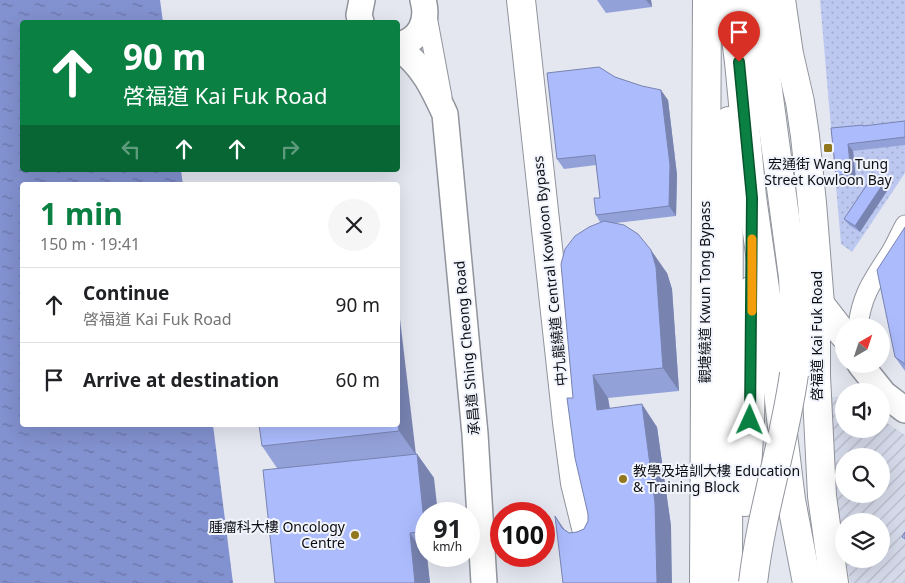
<!DOCTYPE html>
<html lang="en">
<head>
<meta charset="utf-8">
<style>
	:root { --surface:#fff; --page:#f6f6f6; --text:#202124; --muted:#757577; --line:#e0e0e0; --accent:#0b8043 }
	body { margin:0; font-family:"Noto Sans","Noto Sans TC",sans-serif; background:var(--page); color:var(--text); height:100vh; display:flex; flex-direction:column; font-size:19px; white-space:nowrap }
	* { box-sizing:border-box; margin:0 }
	p { font-size:16px; color:var(--muted) }
	.icon { flex:none; width:28px; height:28px; fill:none; stroke:currentColor; stroke-width:2; stroke-linecap:round; stroke-linejoin:round }
	.map { position:relative; flex:1; overflow:hidden }
	.drawer { position:absolute; left:20px; top:182px; width:380px; height:245px; display:flex; flex-direction:column; background:var(--surface); border-radius:5px; box-shadow:0 5px 20px #0002 }
	.drawer>* { flex:none }
	.top-card { position:absolute; left:20px; top:20px; width:380px; height:152px; border-radius:5px; box-shadow:0 5px 20px #0002; background:#0b8043; color:#fff; overflow:hidden }
	.needle { width:32px; rotate:39deg }
	.buttons { position:absolute; left:835px; top:318px; display:grid; gap:10px }
	.buttons a { display:grid; place-items:center; width:55px; height:55px; border-radius:50%; background:var(--surface); box-shadow:0 5px 20px #0002; font-size:25px }
	.speed { position:absolute; left:415px; top:502px; display:flex; gap:10px; font-size:25px; font-weight:700; text-align:center }
	.speed>* { display:grid; place-content:center; width:65px; height:65px; border-radius:50%; background:var(--surface); box-shadow:0 5px 20px #0002; line-height:1 }
	.speed small { font-size:12px; font-weight:400 }
	.speed .limit { border:8px solid #d22; background:#fff; color:#111 }
	.pin { position:absolute; display:grid; place-items:center; width:42px; height:42px; color:#fff; margin:-51px -21px; border-radius:50% 50% 50% 0; rotate:-45deg; box-shadow:0 0 5px #0007 }
	.pin .icon { rotate:45deg }
	.me { position:absolute; width:55px; margin:-28px; rotate:1deg; stroke-linejoin:round; filter:drop-shadow(0 0 4px #0008) }
	.turn { display:flex; align-items:center; gap:18px; height:105px; padding:0 20px; font-size:22px }
	.turn .icon { width:65px; height:65px; stroke-width:2.5 }
	.turn b { display:block; font-size:35px; line-height:42px }
	.lanes { display:flex; align-items:center; height:48px; padding:0 20px; background:#0003; justify-content:center; gap:25px; direction:ltr }
	.lanes .off { opacity:.35 }
	.round { display:grid; place-items:center; flex:none; width:52px; height:52px; border-radius:26px; background:var(--page) }
	.head { display:flex; align-items:center; justify-content:space-between; height:85px; padding:0 20px }
	h1 { font-size:30px; font-weight:700; line-height:38px; color:var(--accent) }
	ul { padding:0; list-style:none }
	li { display:flex; align-items:center; gap:15px; height:75px; padding:0 20px; border-top:1px solid var(--line) }
	li div { flex:1 }
	li b { display:block; font-size:19px }
	li em { font-style:normal }
	.map>svg:first-child { display:block }
	.industrial { fill:url(#industrial-furrows); fill-rule:evenodd }
	.grass { fill:url(#grass-dots) }
	.water { fill:url(#water-ripples) }
	.lines { fill:none; stroke-linecap:round; stroke-linejoin:round }
	.minor-casing { stroke:#91949c; stroke-width:21 }
	.major-casing { stroke:#91949c; stroke-width:28 }
	.highway-casing { stroke:#91949c; stroke-width:30 }
	.minor { stroke:#fff; stroke-width:19 }
	.major { stroke:#fff; stroke-width:25 }
	.highway { stroke:#fff; stroke-width:28 }
	.highway-bridge-casing { stroke:#91949c; stroke-width:30; stroke-linecap:butt }
	.highway-bridge { stroke:#fff; stroke-width:28 }
	.wall { fill:#93a1d9 }
	.shaded-wall { fill:#7883b0 }
	.building { fill:#abbbfc; stroke:#7883b0 }
	.route-casing { stroke:#07532c; stroke-width:12 }
	.route { stroke:#0b8043; stroke-width:9 }
	.slow { stroke:#f59e0b; stroke-width:9 }
	.poi-dot { fill:#91771d; stroke:#f1f4fd; stroke-width:2 }
	.labels { text-anchor:middle; stroke-width:4; stroke-linejoin:round; paint-order:stroke }
	.poi-label { font-size:14px; fill:#0d0e11; stroke:#f1f4fd }
	.street-label { font-size:14px; fill:#0d0e11; stroke:#f1f4fd }
</style>
</head>
<body>
<div class="map">
<svg width="905" height="583" viewBox="0 0 905 583">
	<defs>
		<pattern id="industrial-furrows" width="10" height="10" patternUnits="userSpaceOnUse" patternTransform="scale(1.25)"><rect width="10" height="10" fill="#d5daea"/><path d="M-1 1l2-2M0 10L10 0M9 11l2-2" fill="none" stroke="#b6bac8"/></pattern>
		<pattern id="grass-dots" width="8" height="8" patternUnits="userSpaceOnUse" patternTransform="scale(1.25)"><rect width="8" height="8" fill="#bdc8f0"/><path d="M2 2h.1M6 6h.1" fill="none" stroke="#a1abcd" stroke-width="1.8" stroke-linecap="round"/></pattern>
		<pattern id="water-ripples" width="26" height="14" patternUnits="userSpaceOnUse" patternTransform="scale(1.25)"><rect width="26" height="14" fill="#8291cf"/><path d="M2 4q2-2 4 0t4 0M15 11q2-2 4 0t4 0" fill="none" stroke="#6975a7"/></pattern>
	</defs>
	<rect width="100%" height="100%" fill="#e4e7f0"/>
	<!-- industrial -->
	<path class="industrial" d="M 830,397 L 844,397 L 844,429 L 881,429 L 881,419 L 905,435 L 905,583 L 850,583 L 846,559 L 881,559 L 881,521 L 844,521 L 844,545 L 833,484 ZM 844,456 L 881,456 L 881,494 L 844,494 Z"/>
	<!-- grass -->
	<polygon class="grass" points="820,0 905,0 905,173 852,252 841,244"/>
	<!-- water -->
	<polygon class="water" points="0,0 160,0 163,22 22,22 22,170 181,170 183,185 22,185 22,425 213,425 233,583 0,583"/>
	<g class="lines">
		<!-- minor casing -->
		<g class="minor-casing">
			<g id="minor">
				<polyline points="426,11 442,97"/>
				<path d="M 858,326 C 862,293 874,279 891,252 C 896,244 900,234 905,225"/>
			</g>
		</g>
		<!-- major casing -->
		<g class="major-casing">
			<g id="major">
				<polyline points="361,22 359,15 362,0"/>
				<path d="M 398,45 C 420,40 429,21 423,0"/>
				<path d="M 398,48 C 422,64 433,88 445,114 L 475,434 L 484,583"/>
				<polyline points="860,364 884,394 905,410"/>
			</g>
		</g>
		<!-- highway casing -->
		<g class="highway-casing">
			<g id="highway">
				<polyline points="521,0 567,422 575,483 589,540"/>
				<polyline points="731,0 739,62 752,197 772,338 781,418 791,500 807,583"/>
				<polyline points="756,0 793,277 796,340 794,374"/>
				<polyline points="781,0 789,54 800,102 805,136 812,203 820,304 816,330 816,376 822,496 834,583"/>
				<polyline points="820,304 844,335"/>
				<polyline points="745,502 750,420 752,290"/>
				<polyline points="704,583 707,0"/>
				<polyline points="728,583 729,121"/>
			</g>
		</g>
		<!-- minor -->
		<use href="#minor" class="minor"/>
		<!-- major -->
		<use href="#major" class="major"/>
		<!-- highway -->
		<use href="#highway" class="highway"/>
		<!-- highway-bridge casing -->
		<g class="highway-bridge-casing">
			<path id="highway-bridge" d="M 753,583 C 761,512 784,445 794,374"/>
		</g>
		<!-- highway-bridge -->
		<use href="#highway-bridge" class="highway-bridge"/>
	</g>
	<!-- wall -->
	<g class="wall">
		<polygon points="597,0 651,0 652,7 606,13"/>
		<polygon points="615,77 668,100 677,175 676,216 616,223 667,273 672,289 679,391 608,398 610,408 657,427 671,526 563,583 565,530 569,533 577,532 584,529 588,521 588,514 573,398 600,222 596,215 600,198 596,165 564,169 557,159"/>
		<polygon points="905,121 905,145 853,151 856,180 841,181 836,175 831,128 864,126"/>
		<polygon points="885,181 889,188 860,232 849,225 844,219"/>
		<polygon points="905,227 905,371 895,357"/>
		<polygon points="398,425 416,454 417,454 434,478 426,514 426,556 432,556 427,557 430,583 275,583 277,468 262,446"/>
	</g>
	<!-- shaded-wall -->
	<g class="shaded-wall">
		<polygon points="646,0 651,0 652,7"/>
		<polygon points="661,90 668,100 677,175 676,216 669,206"/>
		<polygon points="848,144 853,151 856,180 851,174"/>
		<polygon points="885,181 889,188 860,232 855,226"/>
		<polygon points="651,250 667,273 672,289 679,391 663,368"/>
		<polygon points="398,302 416,455 399,431 398,421"/>
		<polygon points="593,375 608,398 613,432 597,410"/>
		<polygon points="642,404 657,427 671,526 672,583 657,583"/>
		<polygon points="417,454 434,478 438,514 426,514 426,532 425,531"/>
		<polygon points="555,516 571,539 562,528"/>
		<polygon points="410,533 427,557 430,583 415,583"/>
	</g>
	<!-- building -->
	<g class="building">
		<polygon points="599,67 615,77 642,86 661,90 670,165 669,206 596,215 594,198 600,198 595,155 557,159 547,73"/>
		<polygon points="905,121 905,137 848,144 851,174 836,175 831,128 863,125 863,126"/>
		<polygon points="874,174 885,181 855,226 844,219"/>
		<polygon points="369,183 370,185 355,185"/>
		<polygon points="604,221 624,225 638,234 651,250 656,267 663,368 593,375 597,410 642,404 655,503 657,583 563,583 555,516 562,528 569,533 577,532 584,529 588,521 588,514 575,458 567,398 573,398 561,264 565,249 575,236 589,227"/>
		<polygon points="905,227 905,364 895,357 877,270"/>
		<polygon points="398,421 399,431 262,446 259,425 398,425"/>
		<polygon points="417,454 425,531 410,533 415,583 275,583 263,470"/>
		<polygon points="905,532 905,539 902,537"/>
	</g>
	<g class="lines">
		<!-- route casing -->
		<g class="route-casing">
			<polyline id="route" points="739,62 752,198 750,420"/>
		</g>
		<!-- route -->
		<use href="#route" class="route"/>
		<!-- slow -->
		<polyline class="slow" points="752,311 752,239"/>
	</g>
	<!-- markers -->
	<g class="poi-dot">
		<rect x="823" y="143" width="10" height="10" rx="2.5"/>
		<circle cx="623" cy="479" r="5"/>
		<circle cx="355" cy="535" r="5"/>
	</g>
	<g class="labels">
		<!-- poi labels -->
		<g class="poi-label">
			<text x="828" y="169">宏通街 Wang Tung<tspan x="828" dy="16">Street Kowloon Bay</tspan></text>
			<text x="633" y="476" text-anchor="start">教學及培訓大樓 Education<tspan x="633" dy="16">&amp; Training Block</tspan></text>
			<text x="345" y="532" text-anchor="end">腫瘤科大樓 Oncology<tspan x="345" dy="16">Centre</tspan></text>
		</g>
		<!-- street labels -->
		<g class="street-label">
			<text transform="translate(550 271) rotate(-96)" y="5">中九龍繞道 Central Kowloon Bypass</text>
			<text transform="translate(705 292) rotate(-90)" y="5">觀塘繞道 Kwun Tong Bypass</text>
			<text transform="translate(817 336) rotate(-90)" y="5">啓福道 Kai Fuk Road</text>
			<text transform="translate(467 348) rotate(-95)" y="5">承昌道 Shing Cheong Road</text>
		</g>
	</g>
</svg>
<div class="buttons">
<a><svg class="needle" viewBox="-14 -14 28 28"><path d="M0-13l5 13h-10z" fill="#e53935"/><path d="M0 13l5-13h-10z" fill="#757577"/></svg></a>
<a><svg class="icon" aria-label="sound" viewBox="0 0 24 24"><path d="M4 9h4l5-4v14l-5-4H4zM17 9q2 3 0 6"/></svg></a>
<a><svg class="icon" aria-label="search" viewBox="0 0 24 24"><circle cx="10" cy="10" r="6"/><path d="M15 15l6 6"/></svg></a>
<a><svg class="icon" aria-label="layers" viewBox="0 0 24 24"><path d="M12 4l9 5-9 5-9-5zM3 14l9 5 9-5"/></svg></a>
</div>
<div class="speed"><div>91<small>km/h</small></div><div class="limit">100</div></div>
<div class="pin" style="left:739px;top:62px;background:#d93025"><svg class="icon" aria-label="arrive" viewBox="0 0 24 24"><path d="M6 21V4h12l-3 4 3 4H6"/></svg></div>
<svg class="me" style="left:750px;top:420px" viewBox="-20 -20 40 40"><path d="M0-17L14 15 0 8-14 15z" fill="#0b8043" stroke="#fff" stroke-width="4"/></svg>
<div class="top-card">
<div class="turn"><svg class="icon" aria-label="ahead" viewBox="0 0 24 24"><path d="M12 20V5M6 11l6-6 6 6"/></svg><div><b>90 m</b>啓福道 Kai Fuk Road</div></div>
<div class="lanes"><svg class="icon off" aria-label="left" viewBox="0 0 24 24"><path d="M17 20v-9H6M10 6l-5 5 5 5"/></svg><svg class="icon" aria-label="ahead" viewBox="0 0 24 24"><path d="M12 20V5M6 11l6-6 6 6"/></svg><svg class="icon" aria-label="ahead" viewBox="0 0 24 24"><path d="M12 20V5M6 11l6-6 6 6"/></svg><svg class="icon off" aria-label="right" viewBox="0 0 24 24"><path d="M7 20v-9h11M14 6l5 5-5 5"/></svg></div>
</div>
<section class="drawer">
<div class="head"><div><h1>1 min</h1><p>150 m · 19:41</p></div><a class="round"><svg class="icon" aria-label="close" viewBox="0 0 24 24"><path d="M6 6l12 12M18 6L6 18"/></svg></a></div>
<ul>
<li><svg class="icon" aria-label="ahead" viewBox="0 0 24 24"><path d="M12 20V5M6 11l6-6 6 6"/></svg><div><b>Continue</b><p>啓福道 Kai Fuk Road</p></div><em>90 m</em></li>
<li><svg class="icon" aria-label="arrive" viewBox="0 0 24 24"><path d="M6 21V4h12l-3 4 3 4H6"/></svg><div><b>Arrive at destination</b></div><em>60 m</em></li>
</ul>
</section>
</div>
</body>
</html>
